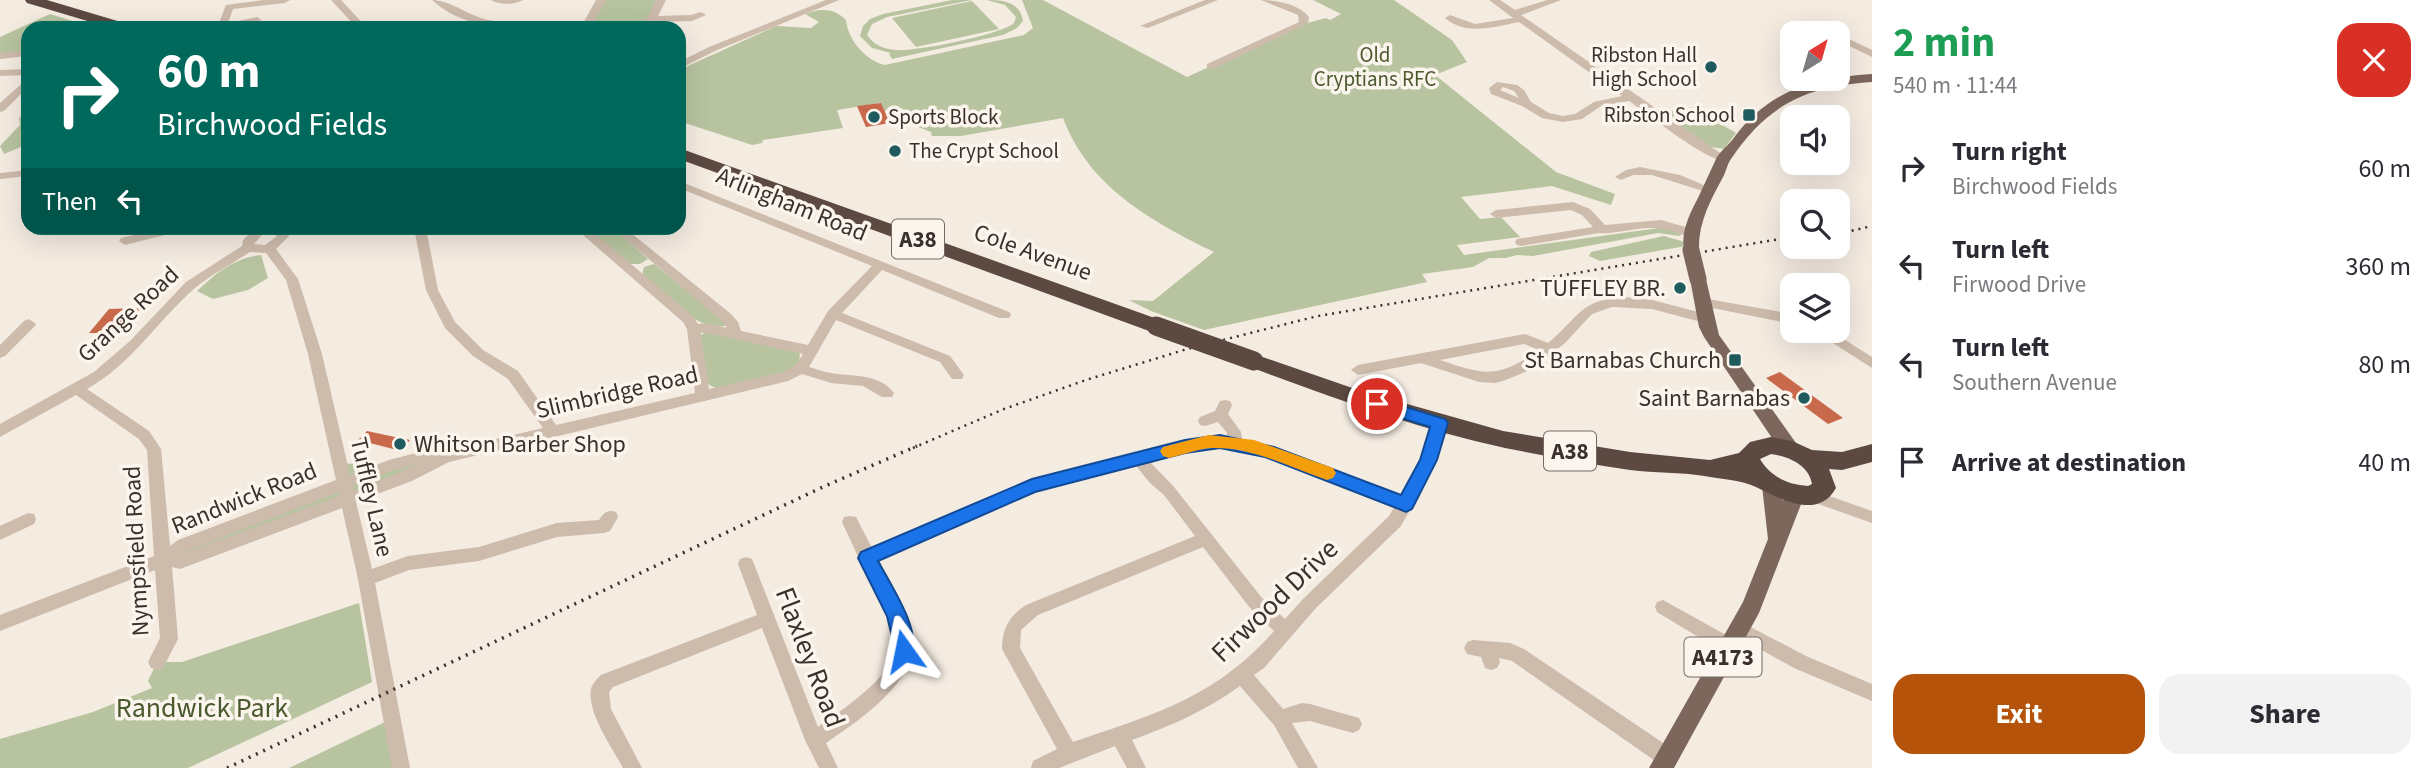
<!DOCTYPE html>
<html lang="en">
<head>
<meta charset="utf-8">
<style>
	:root { --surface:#fff; --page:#f2f2f3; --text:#2b2b33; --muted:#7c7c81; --accent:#b45309 }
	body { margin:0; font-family:"Source Sans 3",sans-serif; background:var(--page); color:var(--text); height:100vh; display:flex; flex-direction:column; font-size:26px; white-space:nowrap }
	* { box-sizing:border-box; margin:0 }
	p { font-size:23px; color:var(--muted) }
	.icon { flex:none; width:38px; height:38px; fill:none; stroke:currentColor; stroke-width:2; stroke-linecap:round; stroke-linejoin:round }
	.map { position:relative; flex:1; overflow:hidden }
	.side { display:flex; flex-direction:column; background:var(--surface); width:560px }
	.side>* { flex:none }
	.top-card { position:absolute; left:21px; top:21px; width:665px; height:214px; border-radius:21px; box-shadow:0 7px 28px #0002; background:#00695c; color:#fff; overflow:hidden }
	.needle { width:46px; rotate:37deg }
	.tools { position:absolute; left:1780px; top:21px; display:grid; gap:14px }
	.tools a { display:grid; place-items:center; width:70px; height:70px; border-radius:14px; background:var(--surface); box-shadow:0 7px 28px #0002; font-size:35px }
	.pin { position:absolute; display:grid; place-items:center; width:60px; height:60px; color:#fff; margin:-30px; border:4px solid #fff; border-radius:50%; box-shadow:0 2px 7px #0007 }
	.me { position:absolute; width:77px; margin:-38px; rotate:348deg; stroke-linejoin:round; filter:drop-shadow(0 0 5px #0008) }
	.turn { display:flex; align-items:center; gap:24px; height:147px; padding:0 21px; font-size:32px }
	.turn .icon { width:91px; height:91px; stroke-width:2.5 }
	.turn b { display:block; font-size:49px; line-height:60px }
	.then { display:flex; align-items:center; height:66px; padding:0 21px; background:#0003; gap:14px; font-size:26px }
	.round { display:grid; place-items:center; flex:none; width:74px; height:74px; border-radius:21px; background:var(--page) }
	.overview { display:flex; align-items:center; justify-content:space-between; height:119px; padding:0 21px }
	h1 { font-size:42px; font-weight:700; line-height:52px; color:#1e9e55 }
	.button { display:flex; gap:14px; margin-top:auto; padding:14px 21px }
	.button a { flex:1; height:80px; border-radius:21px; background:var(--accent); color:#fff; font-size:28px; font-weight:700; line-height:80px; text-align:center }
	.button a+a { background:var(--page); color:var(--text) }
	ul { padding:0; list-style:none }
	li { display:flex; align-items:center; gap:21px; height:98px; padding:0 21px }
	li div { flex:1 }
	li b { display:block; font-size:26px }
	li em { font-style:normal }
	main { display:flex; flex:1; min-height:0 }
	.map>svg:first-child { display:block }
	.green { fill:#b8c4a0 }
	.building { fill:#c8694b }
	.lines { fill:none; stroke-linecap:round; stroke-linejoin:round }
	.minor { fill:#cdbbac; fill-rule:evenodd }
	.major { fill:#7d675c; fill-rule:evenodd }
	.highway { fill:#5c4a42; fill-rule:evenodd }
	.rail-far1 { stroke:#3b302b; stroke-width:2.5; stroke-dasharray:2 5; stroke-linecap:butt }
	.rail { stroke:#3b302b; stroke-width:3.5; stroke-dasharray:2 6; stroke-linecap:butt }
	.major-bridge { stroke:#7d675c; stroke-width:17 }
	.highway-bridge { stroke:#5c4a42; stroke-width:19 }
	.route { fill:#1a73e8; stroke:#114b97; stroke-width:2 }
	.slow { fill:#f59e0b }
	.poi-dot { fill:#1f5a5e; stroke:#fbf5ee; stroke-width:2.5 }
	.labels { text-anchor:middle; stroke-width:7; stroke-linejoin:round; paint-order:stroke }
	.far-park-label { font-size:21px; fill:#4a5a2e; stroke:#fbf5ee }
	.far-poi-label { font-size:21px; fill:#3b302b; stroke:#fbf5ee; text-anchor:end }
	.shield { fill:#fbf5ee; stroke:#756b66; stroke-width:2 }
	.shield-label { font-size:23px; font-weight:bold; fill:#3b302b }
	.street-label { font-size:24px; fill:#3b302b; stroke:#fbf5ee }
	.poi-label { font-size:24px; fill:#3b302b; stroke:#fbf5ee; text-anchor:end }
	.near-street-label { font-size:28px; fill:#3b302b; stroke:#fbf5ee }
	.near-park-label { font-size:28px; fill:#4a5a2e; stroke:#fbf5ee }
</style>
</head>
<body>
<main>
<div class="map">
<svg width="1872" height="768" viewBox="0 0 1872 768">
	<rect width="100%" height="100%" fill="#f4ebe1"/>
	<!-- green -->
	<g class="green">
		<polygon points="605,0 657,0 643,28 588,28"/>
		<path d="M 952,0 L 972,0 L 887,17 L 872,24 L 867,35 C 874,45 884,49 896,50 C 914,52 1001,35 1014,23 L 1016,17 L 1005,5 L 987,0 C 1004,0 1020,2 1023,21 L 1017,28 L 1003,35 L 892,59 L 889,54 L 891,53 L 872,48 L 860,36 L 863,26 L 870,19 L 883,14 Z"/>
		<path d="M 1022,0 L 1043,0 L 1187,77 L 1300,25 L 1326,18 L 1330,20 L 1341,14 L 1313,0 L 1394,0 L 1452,40 L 1467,62 L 1435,75 L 1556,172 L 1615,194 L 1611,205 L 1552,186 L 1461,197 L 1480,219 L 1501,217 L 1520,237 L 1457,245 L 1464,255 L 1666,227 L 1682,234 L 1679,236 L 1658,233 L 1533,256 L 1517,255 L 1506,258 L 1489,258 L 1473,267 L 1422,274 L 1427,282 L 1204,330 L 1151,311 L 1129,300 L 1153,301 L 1214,252 C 1151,221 1089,187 1063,118 L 961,136 L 932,136 L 931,132 L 911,124 L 907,127 L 897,122 L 908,120 L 902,108 L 884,111 L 880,103 L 837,110 L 843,128 L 763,140 L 762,143 L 752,145 L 679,121 L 679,70 L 776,26 L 811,28 L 819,22 L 805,14 C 821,8 834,8 846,20 C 848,40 865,60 885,65 L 1024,35 L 1033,28 Z"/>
		<polygon points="972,1 999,29 916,47 892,18"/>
		<polygon points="50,14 95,28 28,28 28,53 0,55 0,37"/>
		<polygon points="1692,107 1736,133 1724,149 1700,145 1657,114"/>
		<polygon points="28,108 28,144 4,154 0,146 20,125 19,118"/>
		<polygon points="587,228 613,228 648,259 640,264 629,264"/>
		<polygon points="1664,236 1685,242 1686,246 1600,261 1589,256 1591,252 1600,250"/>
		<path d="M 261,255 L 268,278 L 248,290 L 213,299 L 197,291 C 216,273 234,258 261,255 Z"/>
		<path d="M 654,264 L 726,322 L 725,326 C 694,331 664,293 642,275 L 644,267 Z"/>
		<polygon points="709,331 793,349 800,354 799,362 793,370 717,389 706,383 701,335"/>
		<polygon points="449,456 180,562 184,545 344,485 339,463 389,466"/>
		<polygon points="359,603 372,682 188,768 0,768 0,739 93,712 152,688 148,681 157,662 182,662"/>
		<polygon points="392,718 401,768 289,768 381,724"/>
	</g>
	<!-- building -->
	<g class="building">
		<polygon points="881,103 890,123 866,127 857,106"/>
		<polygon points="140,308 126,333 89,333 109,309"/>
		<polygon points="1780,372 1843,418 1828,424 1766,378"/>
		<polygon points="367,431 395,437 410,440 401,451 358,440"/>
	</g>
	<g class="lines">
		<!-- minor -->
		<g class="minor">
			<polygon points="263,0 290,0 285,3 233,9 228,23 257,17 262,20 231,28 217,28 226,5"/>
			<polygon points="331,0 341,0 367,28 357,28"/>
			<path d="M 432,0 C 450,0 469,16 488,20 C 519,26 551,24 582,25 L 596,0 L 606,0 L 590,28 C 539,28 473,38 432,0 Z"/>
			<path d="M 491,0 L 523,0 C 516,5 498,5 491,0 Z"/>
			<polygon points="656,0 666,0 658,16 691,15 701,12 706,15 692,21 655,22 652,28 642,28"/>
			<polygon points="826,0 839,0 715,51 679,69 679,62 709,47"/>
			<polygon points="1205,0 1218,0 1148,28 1140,26"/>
			<path d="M 1261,0 C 1277,0 1299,4 1309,17 L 1308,23 L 1215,68 L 1207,68 L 1207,64 L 1299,22 L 1298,15 Z"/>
			<path d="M 1489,0 L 1500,0 L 1515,10 L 1547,0 L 1561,0 L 1521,15 L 1729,159 L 1727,161 C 1708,163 1647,113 1629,101 L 1601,106 L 1582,119 L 1563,122 L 1542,118 L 1522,106 L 1491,94 L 1489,88 L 1497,82 L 1517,85 L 1524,90 L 1531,102 L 1549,113 L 1563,116 L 1575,114 L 1594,102 L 1622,96 L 1519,22 C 1494,27 1466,36 1445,18 L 1450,15 L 1475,24 L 1513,18 ZM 1503,87 L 1514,91 L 1519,98 L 1500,90 Z"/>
			<polygon points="1843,39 1849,39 1872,50 1872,57 1843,43"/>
			<polygon points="28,50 28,56 0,59 0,53"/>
			<polygon points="28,69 28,75 0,76 0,70"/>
			<polygon points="28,78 28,87 4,111 0,112 0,103"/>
			<polygon points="1640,167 1680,175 1715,190 1709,193 1652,175 1633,175 1621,180 1615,177 1626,170"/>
			<polygon points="28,170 28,176 0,179 0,173"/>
			<path d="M 679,181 L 1009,312 L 1011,315 L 1009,318 L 999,318 L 882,270 L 842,313 L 950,356 L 964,375 L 962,379 L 952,379 L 940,362 L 836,320 L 809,367 C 817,369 824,372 831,373 C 853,377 879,373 894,393 L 892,397 L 882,397 L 863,386 L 831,383 L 802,374 L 788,381 L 449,462 L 412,481 L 356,502 L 372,569 L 408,556 L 479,547 L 557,523 L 599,520 C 604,513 607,509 616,512 L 618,517 L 610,531 L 604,533 L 557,537 L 479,561 L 409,570 L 375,583 L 410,768 L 392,768 L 358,579 L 342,508 L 180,569 L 172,567 L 178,639 L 163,668 L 157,670 L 151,668 L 148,662 L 160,638 L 155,570 L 0,631 L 0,615 L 154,556 L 147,450 L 139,439 L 76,395 L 0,437 L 0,424 L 94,372 L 130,341 L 186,282 L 242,246 L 243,240 L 254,229 L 281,228 L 288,232 L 289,236 L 276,249 L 298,279 L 322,354 L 350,475 L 389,460 L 420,452 L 449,450 L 543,428 L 508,379 L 473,356 L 445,328 L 426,290 L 414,228 L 426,228 L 438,290 L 455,322 L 483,350 L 518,371 L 556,425 L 695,393 L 687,329 L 683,322 L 575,228 L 588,228 L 693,316 L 698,324 L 708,323 L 727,328 L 721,320 L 612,228 L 625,228 L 731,314 L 738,322 L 741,331 L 808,345 L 828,311 L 872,266 L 679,188 ZM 272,233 L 277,236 L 265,245 L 254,244 L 262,235 ZM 250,252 L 266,253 L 286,280 L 308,354 L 336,480 L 178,540 L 170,546 L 161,449 L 149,431 L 87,389 C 132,364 157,321 195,288 C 212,274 232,264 250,252 ZM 701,333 L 708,333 L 803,354 L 796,365 L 784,372 L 709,389 ZM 420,464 L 354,491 L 353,486 L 392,471 ZM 339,492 L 339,496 L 185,553 L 190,550 Z"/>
			<path d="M 1573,202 L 1590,209 L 1605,225 L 1661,220 L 1696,230 L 1698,233 L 1692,237 C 1677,233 1664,227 1648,228 C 1637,228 1606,235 1599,233 L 1521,246 L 1517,245 L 1515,242 L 1517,239 L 1593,227 L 1582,215 L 1571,210 L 1496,218 L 1490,214 L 1496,210 Z"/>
			<polygon points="164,228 183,228 181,231 125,245 119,241 121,238"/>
			<path d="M 1625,297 L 1652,300 L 1710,315 L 1712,318 L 1705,323 L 1652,309 L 1612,307 L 1592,314 L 1565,343 L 1543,360 L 1525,372 L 1503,381 L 1495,383 L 1479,382 L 1421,363 L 1358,375 L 1351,370 L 1358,365 L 1525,334 L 1548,343 C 1580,317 1578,300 1625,297 ZM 1524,344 L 1539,350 C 1498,378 1486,376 1440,360 Z"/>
			<polygon points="1702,298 1792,314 1792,324 1697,305 1696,302 1697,299"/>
			<polygon points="29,319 36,324 34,327 5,356 0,358 0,345 24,321"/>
			<polygon points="1814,331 1831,331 1872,357 1872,368"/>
			<path d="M 1225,400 L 1230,401 L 1232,405 L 1228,414 L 1241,432 L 1242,439 L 1258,442 L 1402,496 L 1416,472 L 1435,419 L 1445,419 L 1447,423 L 1431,473 L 1401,526 L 1316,608 L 1264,668 L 1254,675 L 1283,709 L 1302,703 L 1310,704 L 1359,718 L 1362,724 L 1359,730 L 1353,733 L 1310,721 L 1292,723 L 1318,768 L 1298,768 L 1274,725 L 1240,686 C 1205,711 1173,725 1132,740 L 1146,768 L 1127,768 L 1115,746 L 1059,768 L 1031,768 L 1033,761 L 1057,749 L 1002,649 C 1002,629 1009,616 1026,605 L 1195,536 L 1164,495 L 1150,483 L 1136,466 L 1035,491 L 879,560 C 891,583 916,625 913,650 C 907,689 855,723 826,743 L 838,768 L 819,768 L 805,740 L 762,628 L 613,687 L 609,692 L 611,709 L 642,768 L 623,768 C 612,747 587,713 591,689 C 592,684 597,679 601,675 L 757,615 L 738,564 L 740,559 L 746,557 L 752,559 L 754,564 L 818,727 C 840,711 890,679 895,651 C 899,626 876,586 864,564 L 861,563 L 842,522 L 844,517 L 850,516 L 856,517 L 872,548 L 1027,482 L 1209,436 L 1227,438 L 1227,433 L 1218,422 L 1205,426 L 1200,425 L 1198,421 L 1200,417 L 1215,411 L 1220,401 ZM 1209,448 L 1252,452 L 1395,506 L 1389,516 L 1304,598 L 1285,619 L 1262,598 L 1174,487 L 1150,462 ZM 1203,547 L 1250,608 L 1274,631 C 1215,698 1155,714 1073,742 L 1020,648 L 1021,630 L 1038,615 Z"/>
			<polygon points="1812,490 1872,511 1872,523 1807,500 1804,496 1807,492"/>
			<polygon points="28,513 34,514 36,519 34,524 0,540 0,526"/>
			<polygon points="1663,600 1735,640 1738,646 1735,652 1729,654 1723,652 1657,612 1655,607 1657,602"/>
			<polygon points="1739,621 1806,656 1872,684 1872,701 1794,668 1733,634 1730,629 1733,624"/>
			<polygon points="1473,640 1510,643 1524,649 1675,751 1677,758 1675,765 1668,767 1661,765 1512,661 1499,658 1500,662 1497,668 1491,670 1485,668 1481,657 1467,654 1464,648 1467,642"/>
		</g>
		<!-- major -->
		<g class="major">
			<path d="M 1872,74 L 1872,82 C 1807,86 1768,104 1731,159 C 1727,164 1726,173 1722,179 C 1710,201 1698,224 1699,250 L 1696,253 L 1686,253 C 1678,237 1690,213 1698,198 C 1704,185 1710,172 1716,159 C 1719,152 1728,146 1733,139 C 1770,89 1814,78 1872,74 Z"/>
			<polygon points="1698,274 1706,279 1719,335 1796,443 1798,448 1796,453 1789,455 1782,453 1704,337 1699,327 1690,279"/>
			<polygon points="1772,478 1779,481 1783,501 1788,489 1795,486 1802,489 1805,494 1759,613 1674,768 1649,768 1743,602 1768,539 1762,486 1765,481"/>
		</g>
		<!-- highway -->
		<g class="highway">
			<polygon points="25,0 47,0 131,25 133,28 111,28 27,3"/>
			<polygon points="679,148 1163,321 1166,326 1163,331 1149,331 679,159"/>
			<path d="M 1254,354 L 1361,391 L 1503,431 L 1630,452 L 1710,460 L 1739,453 L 1750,442 L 1771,437 L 1792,441 L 1812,450 L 1842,452 L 1872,444 L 1872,462 L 1842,470 L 1829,469 L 1836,488 C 1818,521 1779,498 1756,487 C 1742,480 1720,479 1704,476 C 1680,472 1655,473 1630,470 C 1589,464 1546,456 1505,448 C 1417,429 1331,397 1247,366 L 1244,361 L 1247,356 ZM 1771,454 C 1788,456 1809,465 1812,484 L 1808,486 C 1788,485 1771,477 1760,459 Z"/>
		</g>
		<!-- rail-far1 -->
		<g class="rail-far1">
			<polyline points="1838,234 1872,226"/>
			<polyline points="913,448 1004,409 1086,380 1187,349 1318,316 1792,237"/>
		</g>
		<!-- rail -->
		<polyline class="rail" points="227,768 825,486 917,446"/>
		<!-- major-bridge -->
		<polyline class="major-bridge" points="1691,250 1698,279"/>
		<!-- highway-bridge -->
		<polyline class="highway-bridge" points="1156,326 1254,361"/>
	</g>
	<!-- route -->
	<path class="route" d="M 1377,398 L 1445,419 L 1448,423 L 1437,460 L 1412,509 L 1406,512 L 1399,509 L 1265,457 L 1220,448 L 1185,453 L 1035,492 L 878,561 C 890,584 923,632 911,657 L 904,660 L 897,657 L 887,616 L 858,558 L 861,552 L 1032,479 L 1185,440 L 1220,435 L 1274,447 L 1401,495 L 1420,460 L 1430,427 L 1372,409 L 1369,404 Z"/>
	<!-- slow -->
	<path class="slow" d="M 1209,435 L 1254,440 L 1333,468 L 1336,473 L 1333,478 L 1327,480 C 1289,467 1253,447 1212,448 C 1198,449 1182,455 1169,458 L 1163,456 L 1160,451 L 1163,447 Z"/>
	<!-- markers -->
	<g class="poi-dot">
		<circle cx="1711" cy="67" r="7"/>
		<rect x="1742" y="108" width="14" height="14" rx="3.5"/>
		<circle cx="874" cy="117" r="7"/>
		<circle cx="895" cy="151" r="7"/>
		<circle cx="1680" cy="288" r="7"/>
		<rect x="1728" y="353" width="14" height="14" rx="3.5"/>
		<circle cx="1804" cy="398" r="7"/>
		<circle cx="400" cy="444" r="7"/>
	</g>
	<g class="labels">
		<!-- far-park labels -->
		<g class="far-park-label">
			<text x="1375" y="62">Old<tspan x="1375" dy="24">Cryptians RFC</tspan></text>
		</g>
		<!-- far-poi labels -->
		<g class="far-poi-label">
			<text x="1697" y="62">Ribston Hall<tspan x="1697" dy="24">High School</tspan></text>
			<text x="1735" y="122">Ribston School</text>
			<text x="888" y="124" text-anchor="start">Sports Block</text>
			<text x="909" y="158" text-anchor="start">The Crypt School</text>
		</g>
		<!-- shield labels -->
		<g class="shield">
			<rect x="892" y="219.5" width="52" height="39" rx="5"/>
			<rect x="1544" y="431.5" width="52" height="39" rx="5"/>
			<rect x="1684.5" y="637.5" width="77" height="39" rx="5"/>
		</g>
		<g class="shield-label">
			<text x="918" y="247">A38</text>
			<text x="1570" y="459">A38</text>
			<text x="1723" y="665">A4173</text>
		</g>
		<!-- street labels -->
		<g class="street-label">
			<text transform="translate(792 204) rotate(22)" y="8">Arlingham Road</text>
			<text transform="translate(1033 252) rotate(20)" y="8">Cole Avenue</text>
			<text transform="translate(128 314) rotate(-43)" y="8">Grange Road</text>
			<text transform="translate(617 392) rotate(-13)" y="8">Slimbridge Road</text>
			<text transform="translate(372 497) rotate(77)" y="8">Tuffley Lane</text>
			<text transform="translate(244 498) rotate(-22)" y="8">Randwick Road</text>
			<text transform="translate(136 551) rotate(-93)" y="8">Nympsfield Road</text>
		</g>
		<!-- poi labels -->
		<g class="poi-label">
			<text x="1666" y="296">TUFFLEY BR.</text>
			<text x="1721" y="368">St Barnabas Church</text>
			<text x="1790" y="406">Saint Barnabas</text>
			<text x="414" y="452" text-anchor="start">Whitson Barber Shop</text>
		</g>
		<!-- near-street labels -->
		<g class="near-street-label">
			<text transform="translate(1274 600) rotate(-44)" y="10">Firwood Drive</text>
			<text transform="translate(811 657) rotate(69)" y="10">Flaxley Road</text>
		</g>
		<!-- near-park labels -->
		<g class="near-park-label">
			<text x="202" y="717">Randwick Park</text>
		</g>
	</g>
</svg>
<div class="tools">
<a><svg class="needle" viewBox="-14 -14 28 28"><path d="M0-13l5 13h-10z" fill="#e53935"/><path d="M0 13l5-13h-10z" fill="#7c7c81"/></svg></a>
<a><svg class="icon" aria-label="sound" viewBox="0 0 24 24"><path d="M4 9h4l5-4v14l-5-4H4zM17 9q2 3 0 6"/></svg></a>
<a><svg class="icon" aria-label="search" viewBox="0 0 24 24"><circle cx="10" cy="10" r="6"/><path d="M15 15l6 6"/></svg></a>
<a><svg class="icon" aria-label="layers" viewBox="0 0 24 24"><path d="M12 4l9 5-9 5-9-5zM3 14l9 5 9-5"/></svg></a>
</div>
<div class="pin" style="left:1377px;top:404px;background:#d93025"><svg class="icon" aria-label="arrive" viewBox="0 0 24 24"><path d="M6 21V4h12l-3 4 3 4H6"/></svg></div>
<svg class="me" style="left:904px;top:651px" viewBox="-20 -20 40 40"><path d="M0-17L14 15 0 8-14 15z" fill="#1a73e8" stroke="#fff" stroke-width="4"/></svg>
<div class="top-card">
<div class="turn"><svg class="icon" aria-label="right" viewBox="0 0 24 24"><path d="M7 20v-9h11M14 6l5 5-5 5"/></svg><div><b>60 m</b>Birchwood Fields</div></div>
<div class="then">Then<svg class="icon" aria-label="left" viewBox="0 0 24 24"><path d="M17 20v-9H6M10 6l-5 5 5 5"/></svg></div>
</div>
</div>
<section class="side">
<div class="overview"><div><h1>2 min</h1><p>540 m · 11:44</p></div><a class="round" style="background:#d93025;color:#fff"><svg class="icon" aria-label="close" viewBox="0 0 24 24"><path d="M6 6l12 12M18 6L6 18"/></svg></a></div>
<ul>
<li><svg class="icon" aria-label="right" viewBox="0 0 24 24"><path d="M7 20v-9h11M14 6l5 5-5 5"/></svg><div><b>Turn right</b><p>Birchwood Fields</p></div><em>60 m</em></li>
<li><svg class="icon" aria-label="left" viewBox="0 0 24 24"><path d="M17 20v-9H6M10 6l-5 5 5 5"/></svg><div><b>Turn left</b><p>Firwood Drive</p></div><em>360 m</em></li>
<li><svg class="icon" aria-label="left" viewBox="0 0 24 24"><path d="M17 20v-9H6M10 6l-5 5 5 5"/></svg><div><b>Turn left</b><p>Southern Avenue</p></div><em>80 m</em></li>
<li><svg class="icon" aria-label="arrive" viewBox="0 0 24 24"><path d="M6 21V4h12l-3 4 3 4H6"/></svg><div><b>Arrive at destination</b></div><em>40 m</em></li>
</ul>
<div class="button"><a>Exit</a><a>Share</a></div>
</section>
</main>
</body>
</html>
